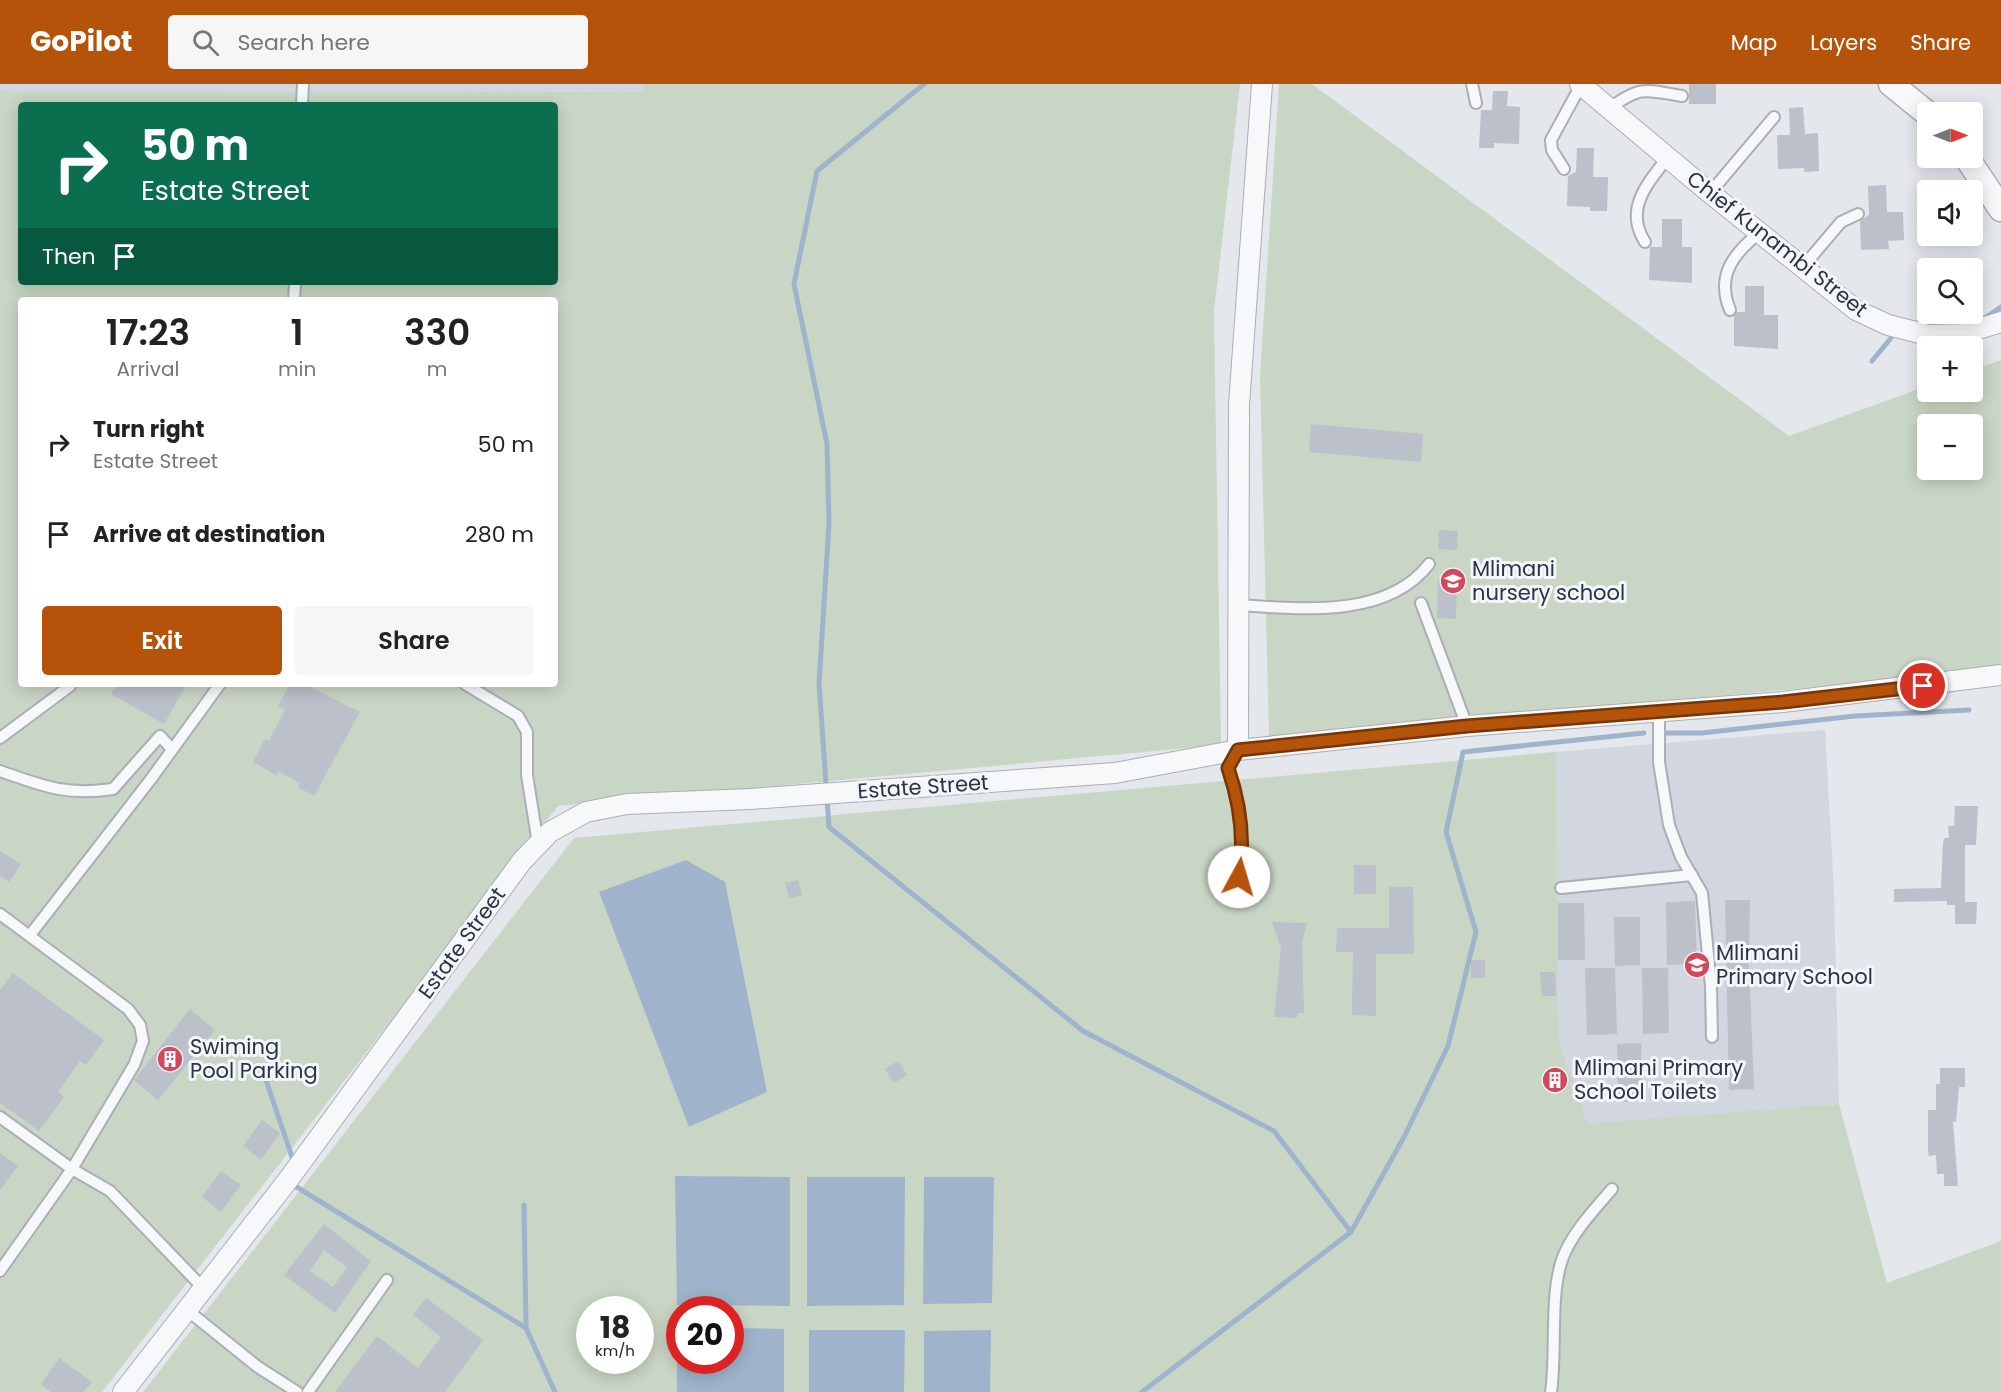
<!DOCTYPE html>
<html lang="en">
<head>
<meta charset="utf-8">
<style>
	:root { --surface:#fff; --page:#f6f6f6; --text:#222; --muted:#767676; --accent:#b45309 }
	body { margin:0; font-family:Poppins,sans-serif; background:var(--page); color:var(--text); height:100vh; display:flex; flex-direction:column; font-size:22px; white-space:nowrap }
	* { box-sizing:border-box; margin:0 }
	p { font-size:20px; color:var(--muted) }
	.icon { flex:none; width:33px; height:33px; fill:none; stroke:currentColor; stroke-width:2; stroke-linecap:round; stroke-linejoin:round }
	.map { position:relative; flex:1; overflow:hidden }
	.side { position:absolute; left:18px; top:213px; width:540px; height:390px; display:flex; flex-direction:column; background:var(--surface); border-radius:6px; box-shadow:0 3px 15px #0003 }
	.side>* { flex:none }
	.top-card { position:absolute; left:18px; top:18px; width:540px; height:183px; border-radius:6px; box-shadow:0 3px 15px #0003; background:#0b6e4f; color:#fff; overflow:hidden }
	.needle { width:39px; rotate:90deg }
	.tools { position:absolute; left:1917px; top:18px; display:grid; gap:12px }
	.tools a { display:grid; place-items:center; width:66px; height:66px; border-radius:6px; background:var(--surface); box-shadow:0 3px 15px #0003; font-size:30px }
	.speed { position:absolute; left:576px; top:1212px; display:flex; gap:12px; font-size:30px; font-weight:700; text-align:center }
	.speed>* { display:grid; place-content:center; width:78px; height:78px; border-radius:50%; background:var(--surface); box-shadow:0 3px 15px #0003; line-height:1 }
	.speed small { font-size:15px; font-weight:400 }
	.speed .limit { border:9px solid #d22; background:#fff; color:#111 }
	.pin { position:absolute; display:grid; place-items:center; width:51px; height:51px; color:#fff; margin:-26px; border:3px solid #fff; border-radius:50%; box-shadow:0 2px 6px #0007 }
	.me { position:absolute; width:66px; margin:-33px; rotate:6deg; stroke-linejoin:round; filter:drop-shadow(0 0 4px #0008) }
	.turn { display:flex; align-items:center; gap:21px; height:126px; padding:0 24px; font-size:27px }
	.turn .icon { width:78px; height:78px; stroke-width:2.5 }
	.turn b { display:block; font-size:42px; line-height:51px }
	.then { display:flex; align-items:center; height:57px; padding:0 24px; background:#0003; gap:12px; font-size:22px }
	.eta { display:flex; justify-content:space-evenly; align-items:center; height:102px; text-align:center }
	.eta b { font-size:36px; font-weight:600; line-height:42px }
	.button { display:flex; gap:12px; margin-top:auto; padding:12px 24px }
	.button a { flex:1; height:69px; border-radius:6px; background:var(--accent); color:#fff; font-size:24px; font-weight:600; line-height:69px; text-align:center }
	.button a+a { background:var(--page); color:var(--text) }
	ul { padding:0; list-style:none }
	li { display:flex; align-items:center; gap:18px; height:90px; padding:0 24px }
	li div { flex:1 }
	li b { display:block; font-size:22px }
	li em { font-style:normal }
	header { display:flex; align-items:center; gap:36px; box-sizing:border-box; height:84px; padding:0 30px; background:var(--accent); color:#fff }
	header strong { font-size:28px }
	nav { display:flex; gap:33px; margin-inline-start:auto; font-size:21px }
	.search { width:420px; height:54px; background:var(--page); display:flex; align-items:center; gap:15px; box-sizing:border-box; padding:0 21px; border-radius:6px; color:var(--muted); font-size:22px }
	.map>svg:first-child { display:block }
	.built { fill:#d2d6de }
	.green { fill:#c9d6c5; fill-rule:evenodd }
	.water { fill:#9fb4cc }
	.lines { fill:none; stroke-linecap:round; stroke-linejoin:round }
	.stream { stroke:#9fb4cc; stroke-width:5 }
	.building { fill:#bbc0ca; fill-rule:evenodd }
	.service-casing { stroke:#a9aeb7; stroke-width:14 }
	.minor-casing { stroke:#a9aeb7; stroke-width:22 }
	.tertiary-casing { stroke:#a9aeb7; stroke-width:27 }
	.service { stroke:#f7f8fa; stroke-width:10 }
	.minor { stroke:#f7f8fa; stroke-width:20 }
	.tertiary { stroke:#f7f8fa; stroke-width:24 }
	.route-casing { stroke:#753606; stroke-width:15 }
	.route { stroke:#b45309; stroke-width:10 }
	.labels { text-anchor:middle; stroke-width:6; stroke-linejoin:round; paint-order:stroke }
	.street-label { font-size:21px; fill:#2b3445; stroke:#f4f6f9 }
	.poi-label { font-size:21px; fill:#2b3445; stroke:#f4f6f9; text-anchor:start }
</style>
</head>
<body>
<header>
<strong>GoPilot</strong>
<div class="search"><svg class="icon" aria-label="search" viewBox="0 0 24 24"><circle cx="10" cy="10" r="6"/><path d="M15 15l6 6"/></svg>Search here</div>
<nav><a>Map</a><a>Layers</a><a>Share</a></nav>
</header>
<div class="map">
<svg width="2001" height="1308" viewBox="0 0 2001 1308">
	<rect width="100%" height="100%" fill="#e4e7ec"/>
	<!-- built -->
	<g class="built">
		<polygon points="0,0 644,0 644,8 0,7"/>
		<polygon points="1825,646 1834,807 1839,1020 1558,1046 1556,668"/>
	</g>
	<!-- green -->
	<g class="green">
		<path d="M 644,0 L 1240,0 L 1214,228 L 1221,661 L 558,722 L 102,1308 L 0,1308 L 0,7 L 643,8 ZM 21,21 L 555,21 L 555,198 L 21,198 ZM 21,216 L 555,216 L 555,600 L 21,600 Z"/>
		<path d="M 1279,0 L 1312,0 L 1789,352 L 1927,302 L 1928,308 L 1972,308 L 1973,286 L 2001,276 L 2001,586 L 1269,653 L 1260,292 ZM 1928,340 L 1972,340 L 1972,386 L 1928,386 Z"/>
		<path d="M 1556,668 L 1558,956 L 1587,1040 L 1839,1020 L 1887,1199 L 2001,1157 L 2001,1308 L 143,1308 L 574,754 ZM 590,1226 L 640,1226 L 640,1276 L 590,1276 ZM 680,1226 L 730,1226 L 730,1276 L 680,1276 Z"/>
	</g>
	<!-- water -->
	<g class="water">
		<polygon points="686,776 725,798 767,1008 689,1043 599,808"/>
		<polygon points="675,1092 790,1093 790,1222 677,1221"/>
		<polygon points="807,1093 905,1093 904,1221 807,1222"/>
		<polygon points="924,1093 994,1093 992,1219 923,1220"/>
		<polygon points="677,1243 679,1243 680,1276 730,1276 731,1244 784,1245 784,1308 677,1308"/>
		<polygon points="809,1246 905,1246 904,1308 809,1308"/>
		<polygon points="991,1246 990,1308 924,1308 924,1247"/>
	</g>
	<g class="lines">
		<!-- stream -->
		<g class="stream">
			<polyline points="924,0 817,87 794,200 827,360 829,439 819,600 829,743 1083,947 1274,1047 1351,1148"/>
			<polyline points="1985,234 2001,223"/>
			<polyline points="1872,277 1891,254"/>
			<polyline points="1664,649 1702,649 1855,632 1969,626"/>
			<polyline points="263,987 293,1076"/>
			<polyline points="295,1102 526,1244"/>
			<polyline points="524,1121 526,1244 555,1308"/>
			<polyline points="1142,1308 1351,1148 1404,1053 1448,962 1476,848 1446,748 1463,668 1644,649"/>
		</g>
	</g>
	<!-- building -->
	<g class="building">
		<rect x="1689" y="0" width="27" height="20"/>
		<polygon points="1493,7 1508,7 1507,22 1520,23 1519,60 1494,59 1494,64 1479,64 1481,26 1492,26"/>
		<polygon points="1803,23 1805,50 1818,49 1819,87 1804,88 1804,84 1778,85 1777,51 1790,51 1789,24"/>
		<polygon points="1577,64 1594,64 1593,93 1608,93 1607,127 1590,127 1590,123 1567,122 1568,92 1576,88"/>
		<polygon points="1886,101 1887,128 1903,128 1904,156 1888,157 1889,165 1861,166 1860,137 1869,131 1868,102"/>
		<polygon points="1662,135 1682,135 1682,163 1692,163 1692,199 1649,196 1650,163 1662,163"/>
		<polygon points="1745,202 1764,202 1764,231 1778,231 1778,265 1734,262 1734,232 1737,228 1745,228"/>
		<polygon points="1311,340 1423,350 1421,378 1309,368"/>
		<polygon points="1439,446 1458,447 1457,466 1438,465"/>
		<polygon points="1438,496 1457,497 1456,535 1437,534"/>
		<polygon points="117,600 187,600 164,640 111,610"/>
		<polygon points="290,600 304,600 360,628 314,712 298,703 300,699 278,687 276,691 253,678 265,655 269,657 285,626 278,622"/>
		<polygon points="1955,722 1978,722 1976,761 1965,761 1965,818 1977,818 1976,840 1955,840 1955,821 1947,821 1947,817 1894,818 1894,805 1941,804 1943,760 1944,754 1949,754 1948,742 1954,742"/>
		<polygon points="0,767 21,780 9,798 0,792"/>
		<rect x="1354" y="781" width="22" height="29"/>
		<polygon points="798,796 802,811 789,814 785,799"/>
		<polygon points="1389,803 1413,803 1414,870 1376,870 1376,932 1352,931 1353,868 1336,868 1337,844 1389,844"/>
		<polygon points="1725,816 1750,816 1749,880 1754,1005 1729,1006"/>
		<polygon points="1695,817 1697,880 1667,881 1666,818"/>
		<polygon points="1558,819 1584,819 1585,876 1558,876"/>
		<polygon points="1614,833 1640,833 1640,881 1615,882"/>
		<polygon points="1272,838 1307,839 1302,857 1304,929 1297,929 1297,934 1274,933 1281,864"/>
		<rect x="1471" y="876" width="14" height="18"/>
		<polygon points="1585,884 1615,884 1617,950 1587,951"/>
		<polygon points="1642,884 1668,884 1669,949 1643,950"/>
		<polygon points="1540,888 1555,888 1556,912 1542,912"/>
		<polygon points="13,889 104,956 86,981 80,977 58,1008 64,1013 39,1047 0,1019 0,906"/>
		<polygon points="190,925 215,946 158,1016 134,996"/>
		<polygon points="1641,959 1642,1017 1618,1018 1617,960"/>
		<polygon points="898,977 907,991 894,999 885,985"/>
		<polygon points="1940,984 1965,984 1965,1003 1959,1003 1956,1038 1953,1038 1958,1102 1944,1102 1944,1090 1937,1090 1936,1071 1929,1072 1928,1068 1928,1026 1936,1026 1936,1000 1940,1000"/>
		<polygon points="262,1036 280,1049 261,1076 243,1062"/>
		<polygon points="0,1069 18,1082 0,1106"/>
		<polygon points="221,1087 241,1101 221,1128 202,1113"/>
		<path d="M 324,1140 L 371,1177 L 335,1229 L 284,1191 ZM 324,1166 L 347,1183 L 333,1203 L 310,1187 Z"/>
		<polygon points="426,1214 483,1256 445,1308 335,1308 377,1252 418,1284 441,1253 413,1231"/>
		<polygon points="59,1274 92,1298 83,1308 51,1308 41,1300"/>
	</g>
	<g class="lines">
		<!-- service casing -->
		<g class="service-casing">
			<g id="service">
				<polyline points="1472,0 1476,19"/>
				<polyline points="302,21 303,0"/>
				<path d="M 1610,24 C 1641,1 1646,6 1682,12"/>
				<polyline points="1564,85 1552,66 1551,56 1581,1"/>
				<polyline points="1710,109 1774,33"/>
				<path d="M 1645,158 C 1624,125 1647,100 1668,73"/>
				<polyline points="1802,184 1841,138 1858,130"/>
				<polyline points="294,216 295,198"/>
				<path d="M 1730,226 C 1716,192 1733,170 1759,149"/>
				<polyline points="1421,519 1467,642"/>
				<path d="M 1238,521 C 1299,525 1387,535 1429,480"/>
				<polyline points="465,600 518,632 527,648 527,691 538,760"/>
				<polyline points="1659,629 1659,678 1669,741 1681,773 1702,809 1711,902 1712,953"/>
				<polyline points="0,654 70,602"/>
				<path d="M 1238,666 L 1228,684 C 1240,719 1245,756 1239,793"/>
				<path d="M 0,687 C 43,702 66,712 113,705 L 160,652 L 171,664"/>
				<polyline points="1561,804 1692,791"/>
				<polyline points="0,830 128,925 140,941 143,957 134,981 72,1085 0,1187"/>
				<polyline points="30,851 151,695 220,600"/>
				<polyline points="0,1033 72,1085 110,1107 204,1205"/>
				<polyline points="187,1226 258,1283 297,1308"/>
				<polyline points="308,1308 387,1196"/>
				<path d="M 1551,1308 C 1557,1268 1549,1210 1563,1173 C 1573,1148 1594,1126 1612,1105"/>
			</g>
		</g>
		<!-- minor casing -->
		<g class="minor-casing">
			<g id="minor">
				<polyline points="1580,0 1710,109 1856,226 1888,241 1928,251 1962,250 2001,238"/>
				<polyline points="1238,666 1239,321 1262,0"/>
				<polyline points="123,1308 288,1096 522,777 550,748 586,728 627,720 750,715 1115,689 1238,666 1467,642 1783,618 2001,591"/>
			</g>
		</g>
		<!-- tertiary casing -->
		<g class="tertiary-casing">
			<g id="tertiary">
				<polyline points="1891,0 1928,30"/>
				<polyline points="1967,74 2001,125"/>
			</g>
		</g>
		<!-- service -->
		<use href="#service" class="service"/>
		<!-- minor -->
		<use href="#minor" class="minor"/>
		<!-- tertiary -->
		<use href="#tertiary" class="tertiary"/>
	</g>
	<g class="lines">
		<!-- route casing -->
		<g class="route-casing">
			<path id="route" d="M 1239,793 C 1245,756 1240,719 1228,684 L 1238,666 L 1467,642 L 1783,618 L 1923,602"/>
		</g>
		<!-- route -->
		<use href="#route" class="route"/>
	</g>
	<!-- icons -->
	<defs>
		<g id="school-disc" transform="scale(1.35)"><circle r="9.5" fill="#d1495b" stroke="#f4f6f9"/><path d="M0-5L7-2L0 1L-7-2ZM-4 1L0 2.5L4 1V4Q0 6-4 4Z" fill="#fff"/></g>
		<g id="building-disc" transform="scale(1.35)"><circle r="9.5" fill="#d1495b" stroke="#f4f6f9"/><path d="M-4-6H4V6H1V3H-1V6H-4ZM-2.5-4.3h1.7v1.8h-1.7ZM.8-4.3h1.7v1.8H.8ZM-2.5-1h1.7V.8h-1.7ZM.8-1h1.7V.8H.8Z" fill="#fff"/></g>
	</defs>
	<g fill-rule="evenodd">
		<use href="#school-disc" x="1453" y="497"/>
		<use href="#school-disc" x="1697" y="881"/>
		<use href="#building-disc" x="170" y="975"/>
		<use href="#building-disc" x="1555" y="996"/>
	</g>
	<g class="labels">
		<!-- street labels -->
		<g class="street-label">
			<text transform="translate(1777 160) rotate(38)" y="7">Chief Kunambi Street</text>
			<text transform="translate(923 703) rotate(-4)" y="7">Estate Street</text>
			<text transform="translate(462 859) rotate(-54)" y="7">Estate Street</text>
		</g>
		<!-- poi labels -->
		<g class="poi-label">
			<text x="1472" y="492">Mlimani<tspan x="1472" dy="24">nursery school</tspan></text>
			<text x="1716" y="876">Mlimani<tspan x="1716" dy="24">Primary School</tspan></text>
			<text x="190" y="970">Swiming<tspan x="190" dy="24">Pool Parking</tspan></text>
			<text x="1574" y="991">Mlimani Primary<tspan x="1574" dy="24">School Toilets</tspan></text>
		</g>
	</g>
</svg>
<div class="tools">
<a><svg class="needle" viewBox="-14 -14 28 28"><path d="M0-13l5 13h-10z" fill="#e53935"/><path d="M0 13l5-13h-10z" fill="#767676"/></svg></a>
<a><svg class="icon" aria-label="sound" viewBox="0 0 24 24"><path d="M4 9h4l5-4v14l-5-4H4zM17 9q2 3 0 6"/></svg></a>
<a><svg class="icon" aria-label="search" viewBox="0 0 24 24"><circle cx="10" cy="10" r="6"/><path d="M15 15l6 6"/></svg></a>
<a>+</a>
<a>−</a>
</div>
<div class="speed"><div>18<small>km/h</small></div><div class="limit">20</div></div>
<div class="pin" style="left:1923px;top:602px;background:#d93025"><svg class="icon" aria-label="arrive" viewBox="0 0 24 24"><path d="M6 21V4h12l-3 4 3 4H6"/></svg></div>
<svg class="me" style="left:1239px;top:793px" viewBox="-20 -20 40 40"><circle r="19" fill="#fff"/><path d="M0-13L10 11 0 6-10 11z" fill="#b45309"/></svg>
<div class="top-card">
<div class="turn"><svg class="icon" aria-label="right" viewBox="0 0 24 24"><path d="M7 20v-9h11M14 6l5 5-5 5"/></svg><div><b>50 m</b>Estate Street</div></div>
<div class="then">Then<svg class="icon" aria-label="arrive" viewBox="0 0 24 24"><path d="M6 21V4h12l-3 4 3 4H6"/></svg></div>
</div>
<section class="side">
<div class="eta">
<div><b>17:23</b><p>Arrival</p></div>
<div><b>1</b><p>min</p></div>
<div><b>330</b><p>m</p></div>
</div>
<ul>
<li><svg class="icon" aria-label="right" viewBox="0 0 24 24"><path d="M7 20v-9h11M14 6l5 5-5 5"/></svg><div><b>Turn right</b><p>Estate Street</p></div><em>50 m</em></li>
<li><svg class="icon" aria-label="arrive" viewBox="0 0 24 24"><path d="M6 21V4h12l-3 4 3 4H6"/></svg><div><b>Arrive at destination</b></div><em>280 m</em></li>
</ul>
<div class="button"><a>Exit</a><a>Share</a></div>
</section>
</div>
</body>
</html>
